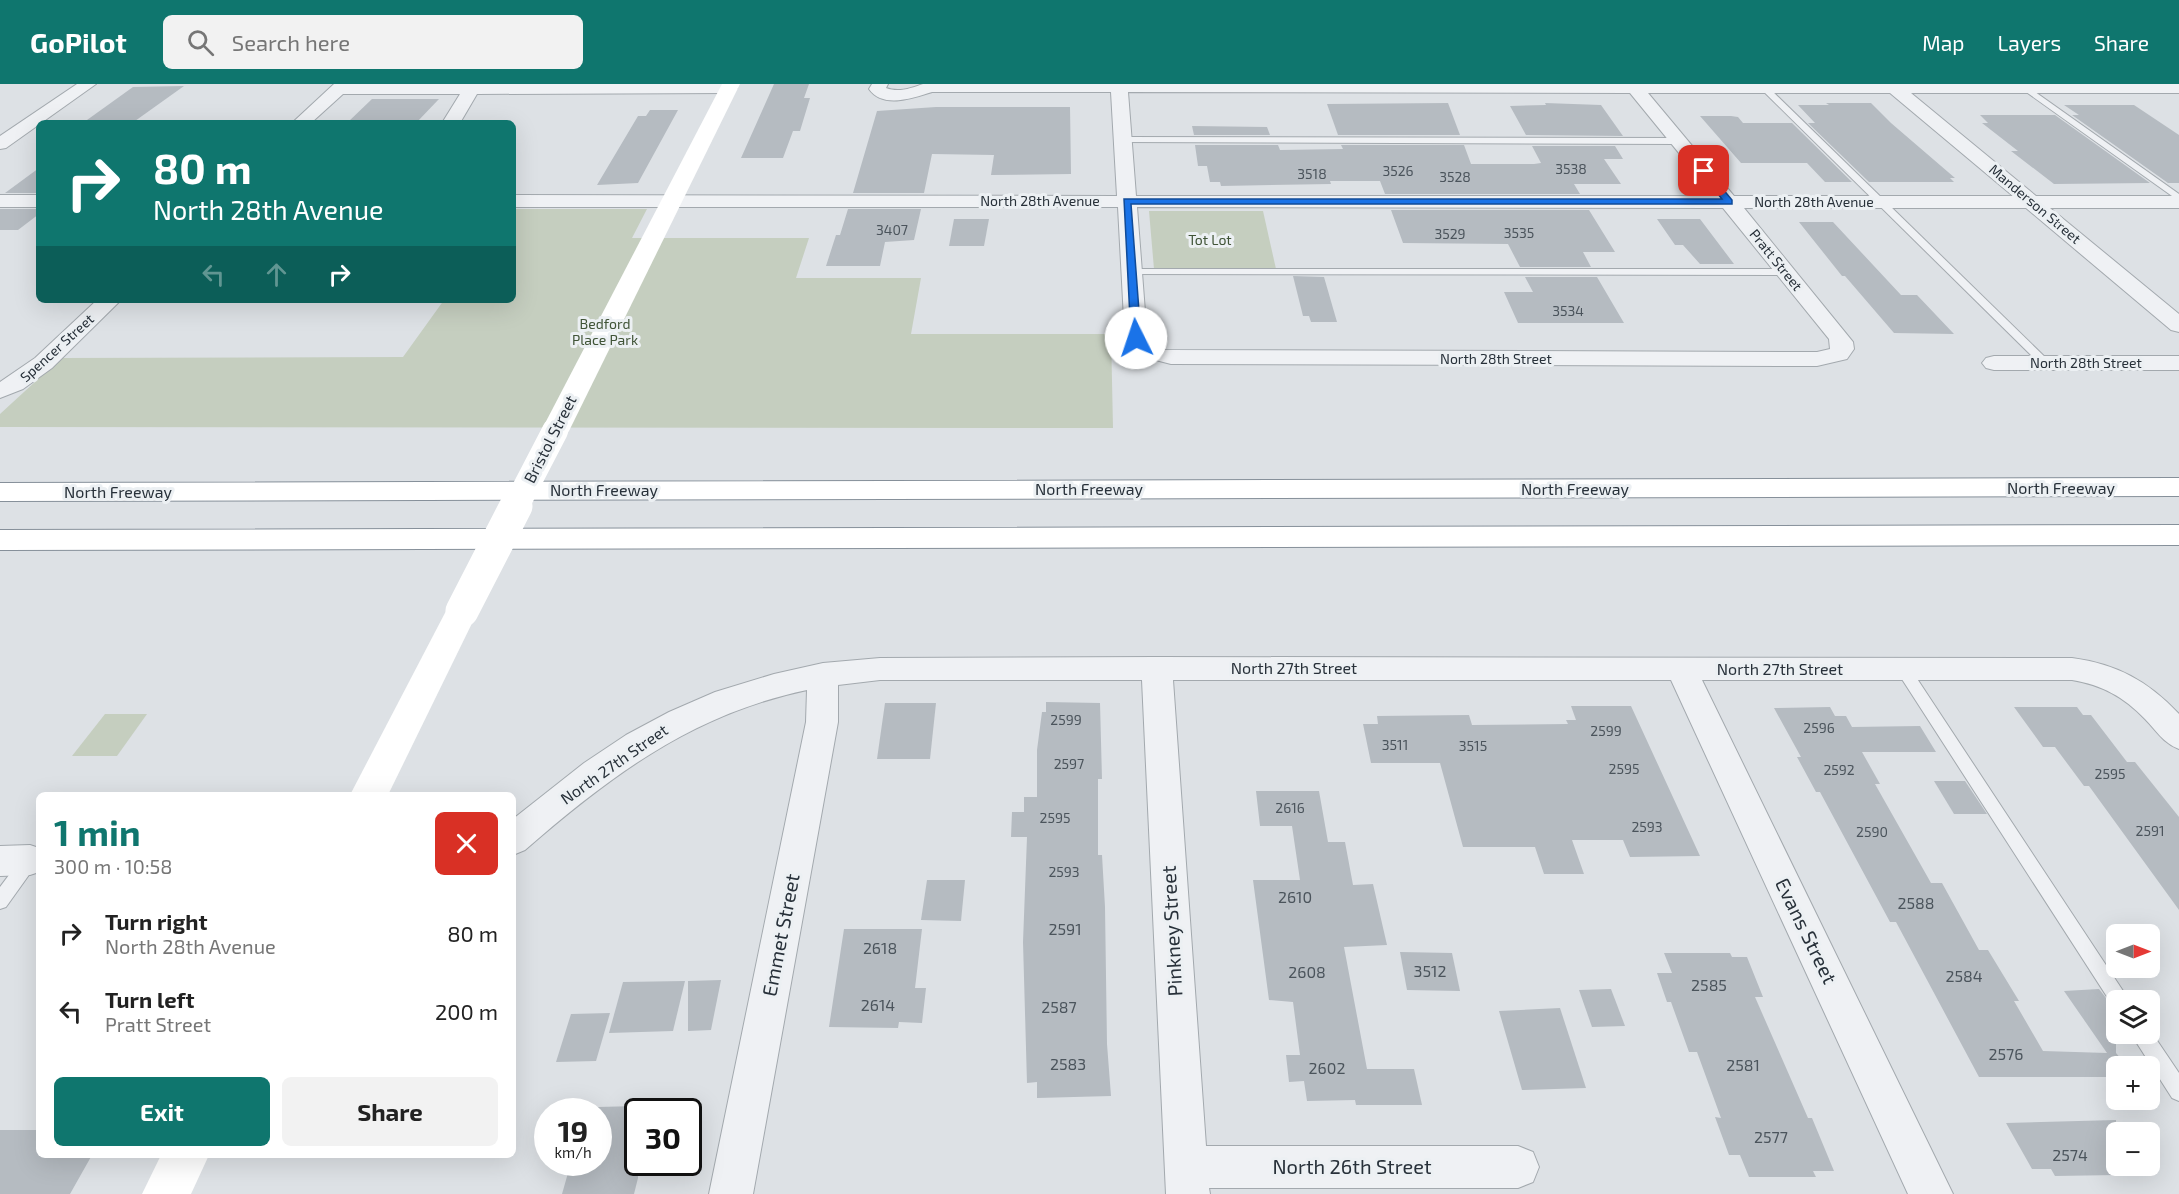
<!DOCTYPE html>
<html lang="en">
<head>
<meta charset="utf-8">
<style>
	:root { --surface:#fff; --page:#f2f2f2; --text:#222; --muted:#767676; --accent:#0f766e }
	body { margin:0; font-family:"Exo 2",sans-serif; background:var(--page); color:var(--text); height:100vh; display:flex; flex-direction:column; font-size:22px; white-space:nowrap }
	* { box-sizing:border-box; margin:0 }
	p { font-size:20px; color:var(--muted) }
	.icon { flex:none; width:33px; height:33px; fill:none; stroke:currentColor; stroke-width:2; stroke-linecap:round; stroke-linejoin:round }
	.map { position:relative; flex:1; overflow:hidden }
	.sheet { position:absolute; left:36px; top:708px; width:480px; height:366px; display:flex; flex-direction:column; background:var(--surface); border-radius:9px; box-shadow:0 6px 24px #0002 }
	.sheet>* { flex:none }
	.banner { position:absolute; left:36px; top:36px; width:480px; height:183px; border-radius:9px; box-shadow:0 6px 24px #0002; background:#0f766e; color:#fff; overflow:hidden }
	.needle { width:39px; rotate:90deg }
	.controls { position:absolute; left:2106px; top:840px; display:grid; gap:12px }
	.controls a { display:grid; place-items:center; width:54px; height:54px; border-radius:9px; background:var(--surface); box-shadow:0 6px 24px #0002; font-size:30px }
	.speed { position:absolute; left:534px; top:1014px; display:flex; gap:12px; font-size:30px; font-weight:700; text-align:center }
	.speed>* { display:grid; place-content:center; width:78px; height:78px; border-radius:50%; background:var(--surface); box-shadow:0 6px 24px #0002; line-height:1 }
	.speed small { font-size:15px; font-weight:400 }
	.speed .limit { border:3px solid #111; border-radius:9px; background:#fff; color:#111 }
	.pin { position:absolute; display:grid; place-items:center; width:51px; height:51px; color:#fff; margin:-26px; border-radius:12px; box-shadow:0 3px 9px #0006 }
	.me { position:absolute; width:66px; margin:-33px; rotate:356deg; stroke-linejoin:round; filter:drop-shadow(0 0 4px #0008) }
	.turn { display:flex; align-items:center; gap:21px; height:126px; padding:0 18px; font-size:27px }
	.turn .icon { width:78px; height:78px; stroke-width:2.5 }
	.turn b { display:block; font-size:42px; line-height:51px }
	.lanes { display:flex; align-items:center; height:57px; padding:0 18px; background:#0003; justify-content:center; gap:30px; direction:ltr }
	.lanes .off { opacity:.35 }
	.round { display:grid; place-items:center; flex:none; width:63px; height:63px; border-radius:9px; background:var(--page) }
	.summary { display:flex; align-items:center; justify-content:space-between; height:102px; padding:0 18px }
	h1 { font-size:36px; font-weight:700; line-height:45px; color:var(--accent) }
	.primary-button { display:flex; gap:12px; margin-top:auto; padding:12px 18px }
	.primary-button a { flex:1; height:69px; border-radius:9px; background:var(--accent); color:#fff; font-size:24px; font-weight:700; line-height:69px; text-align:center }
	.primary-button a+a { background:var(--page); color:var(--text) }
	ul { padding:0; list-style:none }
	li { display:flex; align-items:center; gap:18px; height:78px; padding:0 18px }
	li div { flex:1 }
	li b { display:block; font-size:22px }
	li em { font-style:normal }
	header { display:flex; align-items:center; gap:36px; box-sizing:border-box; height:84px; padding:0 30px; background:var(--accent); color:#fff }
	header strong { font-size:28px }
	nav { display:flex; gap:33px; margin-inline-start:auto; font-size:21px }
	.search { width:420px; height:54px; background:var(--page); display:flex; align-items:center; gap:15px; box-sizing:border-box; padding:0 21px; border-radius:9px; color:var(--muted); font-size:22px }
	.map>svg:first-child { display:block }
	.green { fill:#c5cebf }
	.building { fill:#b5bbc1 }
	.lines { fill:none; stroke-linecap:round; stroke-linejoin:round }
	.lane-casing { stroke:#a3a9ae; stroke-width:2 }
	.street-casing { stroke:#a3a9ae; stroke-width:2 }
	.highway-casing { stroke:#86909a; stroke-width:2 }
	.lane { fill:#eff1f4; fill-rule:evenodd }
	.street { fill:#eff1f4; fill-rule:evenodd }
	.secondary { fill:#fff; fill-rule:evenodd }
	.highway { fill:#fff; fill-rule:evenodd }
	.secondary-bridge-far1 { stroke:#fff; stroke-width:26 }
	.secondary-bridge { stroke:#fff; stroke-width:33 }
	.route { fill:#1a73e8; stroke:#114b97; stroke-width:1.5 }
	.labels { text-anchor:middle; stroke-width:6; stroke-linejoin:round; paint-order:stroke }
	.number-label { font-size:14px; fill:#4b545c }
	.far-street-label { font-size:14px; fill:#28313a; stroke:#ecf0f3 }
	.far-park-label { font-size:14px; fill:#405437; stroke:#ecf0f3 }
	.street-label { font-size:16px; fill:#28313a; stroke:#ecf0f3 }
	.near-number-label { font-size:16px; fill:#4b545c }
	.near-street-label { font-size:20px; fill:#28313a; stroke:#ecf0f3 }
</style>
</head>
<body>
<header>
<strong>GoPilot</strong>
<div class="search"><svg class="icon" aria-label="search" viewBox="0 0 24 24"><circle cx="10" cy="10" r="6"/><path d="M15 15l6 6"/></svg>Search here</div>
<nav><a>Map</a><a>Layers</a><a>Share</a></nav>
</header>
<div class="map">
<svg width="2179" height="1110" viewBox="0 0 2179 1110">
	<rect width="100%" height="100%" fill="#dde1e5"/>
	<!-- green -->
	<g class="green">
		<polygon points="513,125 647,125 632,154 809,154 796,194 921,194 911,250 1111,250 1113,344 0,343 0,330 61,274 403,273 444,216 513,216"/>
		<polygon points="1149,127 1263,127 1276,185 1154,185"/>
		<polygon points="105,630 147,630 117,672 72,672"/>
	</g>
	<!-- building -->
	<g class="building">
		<polygon points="774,0 809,0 804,14 810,14 800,47 793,47 783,74 741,74"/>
		<polygon points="184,2 135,37 87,36 133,3"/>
		<polygon points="372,15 439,15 416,39 347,39"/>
		<polygon points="1448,19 1460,51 1338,51 1327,20"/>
		<polygon points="1545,19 1601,21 1623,52 1526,51 1510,22 1546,21"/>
		<polygon points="1826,19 1871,19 1891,39 1955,94 1950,94 1954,98 1869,98 1808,39 1815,39 1798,21 1829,21"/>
		<polygon points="2064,21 2134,21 2179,51 2179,99 2168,99 2072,31 2079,31"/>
		<polygon points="936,23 1070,23 1071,90 991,91 994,71 932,70 924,109 853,109 877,27"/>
		<polygon points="650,26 678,26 638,99 597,101 638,32 646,32"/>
		<polygon points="1980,31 2055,31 2150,99 2054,100 2011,67 2018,67 1982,39 1988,39"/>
		<polygon points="1700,32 1731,32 1738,33 1743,39 1792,39 1852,98 1825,98 1807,79 1741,79"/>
		<polygon points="1192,42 1267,43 1270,51 1194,51"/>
		<polygon points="1195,61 1278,61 1280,66 1343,65 1341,61 1464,61 1471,80 1534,80 1541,79 1532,62 1615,62 1623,75 1604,75 1621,100 1574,100 1580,110 1385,110 1380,97 1330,97 1331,100 1221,102 1220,98 1210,98 1207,82 1198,82"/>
		<polygon points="39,84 39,109 5,109"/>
		<polygon points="0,125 39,125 39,130 18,146 0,146"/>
		<polygon points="848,125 921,125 914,156 885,158 880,182 826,182 836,151 840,151"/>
		<polygon points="1391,126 1589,126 1615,168 1583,168 1591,183 1520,183 1508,160 1403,159"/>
		<polygon points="954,135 989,135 984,162 949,162"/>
		<polygon points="1657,135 1700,135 1734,180 1700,180 1683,161 1675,161"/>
		<polygon points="1799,138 1833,138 1901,211 1917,211 1954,250 1894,249 1845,192 1842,192"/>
		<polygon points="1293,192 1324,193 1337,238 1311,238 1309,232 1303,232"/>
		<polygon points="1525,193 1597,193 1624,239 1518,239 1504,208 1533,208"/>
		<polygon points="1046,618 1100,619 1102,695 1098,695 1098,771 1102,771 1105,823 1107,960 1111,1012 1037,1014 1037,998 1027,999 1023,858 1027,753 1011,753 1012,728 1024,728 1024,713 1037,713 1037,666 1042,628 1046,628"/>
		<polygon points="885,619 936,619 930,675 877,675"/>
		<polygon points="1571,622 1631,622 1700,772 1630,773 1623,756 1572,756 1584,790 1544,790 1535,763 1463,763 1440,679 1371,679 1363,640 1378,640 1377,632 1469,631 1472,641 1568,640 1566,636 1576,636"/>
		<polygon points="1830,623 1835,632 1846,632 1852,643 1920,642 1936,668 1862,668 1880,700 1875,700 1931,799 1942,799 1979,866 1988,866 2019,917 2014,917 2043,967 2107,969 2064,907 2099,905 2116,927 2116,969 2127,982 2116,982 2116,993 1979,993 1896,838 1890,838 1820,708 1816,708 1797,673 1801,673 1774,624"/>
		<polygon points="2014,623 2077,623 2083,631 2091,631 2127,678 2135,678 2179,733 2179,826 2089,702 2084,702 2055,663 2043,663"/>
		<polygon points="1934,697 1965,697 1987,730 1954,730"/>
		<polygon points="1256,707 1319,707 1328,758 1345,758 1353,801 1373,800 1387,861 1344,863 1367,985 1414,985 1422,1021 1356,1021 1355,1016 1307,1017 1304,997 1289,998 1286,971 1300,971 1293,918 1269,916 1253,796 1300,796 1292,742 1260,742"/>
		<polygon points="927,796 965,796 961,837 921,836"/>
		<polygon points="844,845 922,845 915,904 926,904 922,939 899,938 898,944 829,943"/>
		<polygon points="1400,868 1452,869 1460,907 1407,906"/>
		<polygon points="1664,869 1730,869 1732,873 1747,873 1763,913 1755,913 1808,1034 1812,1034 1834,1087 1813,1087 1816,1093 1749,1093 1740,1071 1729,1071 1715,1033 1721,1034 1697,968 1689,968 1671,918 1667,918 1657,889 1672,889"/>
		<polygon points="721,896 711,946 688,947 688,897"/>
		<polygon points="685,897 673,947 609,949 623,898"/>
		<polygon points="1611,905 1625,942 1592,943 1579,906"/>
		<polygon points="1560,924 1586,1004 1522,1006 1499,927"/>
		<polygon points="610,929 596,977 556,978 571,930"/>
		<polygon points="637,1022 638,1094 634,1110 562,1110 570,1082 598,1081 598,1023"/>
		<polygon points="2116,1036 2116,1091 2055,1092 2051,1085 2032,1085 2006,1039"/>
		<polygon points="0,1046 39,1046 39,1071 92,1071 70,1110 0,1110"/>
	</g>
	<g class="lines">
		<!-- lane casing -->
		<g class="lane-casing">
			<g id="lane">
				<polygon points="1756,0 1765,0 2049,277 2049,281 2041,281"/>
				<polygon points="2015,0 2024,0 2179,110 2179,117"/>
				<polygon points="1123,53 1679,54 1683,57 1679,60 1120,58 1119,56"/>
				<polygon points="1132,185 1787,185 1792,188 1787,191 1128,190 1128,186"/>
				<polygon points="1903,579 1908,581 2129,916 2116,916 2116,924 2113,922 1898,589 1895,585 1898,581"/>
				<polygon points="30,768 36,771 39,776 36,781 6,823 0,825 0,803 24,771"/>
				<polygon points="2150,946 2179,989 2179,1017 2172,1014 2131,950 2150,950"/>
			</g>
		</g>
		<!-- street casing -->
		<g class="street-casing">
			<g id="street">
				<polygon points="77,0 96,0 6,64 0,65 0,52"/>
				<polygon points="334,0 733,0 737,4 729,9 477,10 460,39 442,39 460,10 343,10 311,39 292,39"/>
				<path d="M 872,0 L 888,0 L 886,4 C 899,9 911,4 923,0 L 2179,0 L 2179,9 L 1911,9 L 2036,112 L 2179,112 L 2179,124 L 2050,124 L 2179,230 L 2179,248 L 2171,246 L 2026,124 L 1744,124 L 1853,258 L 1854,265 L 1847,275 L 1817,282 L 1171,280 L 1140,272 L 1125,254 L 1118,123 L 513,123 L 513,111 L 1117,112 L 1111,8 L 932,8 C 913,14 883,25 869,5 ZM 1128,8 L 1630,9 L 1714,112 L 1136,112 ZM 1648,9 L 1890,9 L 2013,112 L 1734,112 ZM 1137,123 L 1723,124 L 1829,255 L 1830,265 L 1817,268 L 1165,266 L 1156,262 L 1147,254 Z"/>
				<rect x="0" y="111" width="39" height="12"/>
				<polygon points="97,216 121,216 52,284 23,305 0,314 0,298 35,274"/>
				<polygon points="1994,272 2179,272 2179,286 1994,286 1986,284 1982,279 1986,274"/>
				<path d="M 1157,573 L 2072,574 C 2117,580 2148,597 2179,630 L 2179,665 C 2163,659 2156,646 2145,635 C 2124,613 2102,601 2072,596 L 1702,596 L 1953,1110 L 1908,1110 L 1671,596 L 1173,596 L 1206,1062 L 1518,1062 L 1533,1068 L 1539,1083 L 1533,1098 L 1518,1104 L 1209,1104 L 1210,1110 L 1166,1110 L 1142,596 L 880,596 L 838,601 L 838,638 L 753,1110 L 709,1110 L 806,638 L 807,606 C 693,630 611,691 525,766 L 513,771 L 513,735 L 584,679 L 626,651 L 669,628 L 715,608 L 774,590 L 823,579 L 880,574 Z"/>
				<polygon points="30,761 39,764 39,788 30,791 0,792 0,762"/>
			</g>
		</g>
		<!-- highway casing -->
		<g class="highway-casing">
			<g id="highway">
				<polygon points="2179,394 2179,412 0,417 0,399"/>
				<polygon points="2179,441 2179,461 0,466 0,446"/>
			</g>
		</g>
		<!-- lane -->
		<use href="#lane" class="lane"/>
		<!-- street -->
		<use href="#street" class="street"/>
		<!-- secondary -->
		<g class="secondary">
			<polygon points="722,0 740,0 569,347 565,353 555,355 545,353 541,347"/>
			<polygon points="462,516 473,519 478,527 388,711 350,711 446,527 451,519"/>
			<polygon points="161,1071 209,1071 191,1110 142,1110"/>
		</g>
		<!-- highway -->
		<use href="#highway" class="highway"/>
		<!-- secondary-bridge-far1 -->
		<polyline class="secondary-bridge-far1" points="515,424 555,347"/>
		<!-- secondary-bridge -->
		<polyline class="secondary-bridge" points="462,527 516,422"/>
	</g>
	<!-- route -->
	<polygon class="route" points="1701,86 1707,86 1732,116 1732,120 1131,120 1141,254 1136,257 1131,254 1124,115 1722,115 1701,89"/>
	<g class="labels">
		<!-- number labels -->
		<g class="number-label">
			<text x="1571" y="90">3538</text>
			<text x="1398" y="92">3526</text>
			<text x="1312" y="95">3518</text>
			<text x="1455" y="98">3528</text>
			<text x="892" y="151">3407</text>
			<text x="1519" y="154">3535</text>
			<text x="1450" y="155">3529</text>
			<text x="1568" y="232">3534</text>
			<text x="1066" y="641">2599</text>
			<text x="1819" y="649">2596</text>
			<text x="1606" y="652">2599</text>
			<text x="1395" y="666">3511</text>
			<text x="1473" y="667">3515</text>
			<text x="1069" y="685">2597</text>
			<text x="1624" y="690">2595</text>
			<text x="1839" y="691">2592</text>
			<text x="2110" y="695">2595</text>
			<text x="1290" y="729">2616</text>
			<text x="1055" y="739">2595</text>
			<text x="1647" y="748">2593</text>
			<text x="2150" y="752">2591</text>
			<text x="1872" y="753">2590</text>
			<text x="1064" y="793">2593</text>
		</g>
		<!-- far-street labels -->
		<g class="far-street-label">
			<text x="1040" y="122">North 28th Avenue</text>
			<text x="1814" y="123">North 28th Avenue</text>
			<text transform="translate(2035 120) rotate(40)" y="5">Manderson Street</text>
			<text transform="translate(1776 176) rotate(51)" y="5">Pratt Street</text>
			<text transform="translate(57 264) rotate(-42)" y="5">Spencer Street</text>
			<text x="1496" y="280">North 28th Street</text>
			<text x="2086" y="284">North 28th Street</text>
		</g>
		<!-- far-park labels -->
		<g class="far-park-label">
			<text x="1210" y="161">Tot Lot</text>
			<text x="605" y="245">Bedford<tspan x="605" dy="16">Place Park</tspan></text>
		</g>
		<!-- street labels -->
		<g class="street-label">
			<text transform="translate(550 355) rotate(-63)" y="6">Bristol Street</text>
			<text x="2061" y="410">North Freeway</text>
			<text x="1089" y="411">North Freeway</text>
			<text x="1575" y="411">North Freeway</text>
			<text x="604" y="412">North Freeway</text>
			<text x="118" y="414">North Freeway</text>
			<text x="1294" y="590">North 27th Street</text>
			<text x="1780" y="591">North 27th Street</text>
			<text transform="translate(614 680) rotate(-35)" y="6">North 27th Street</text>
		</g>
		<!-- near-number labels -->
		<g class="near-number-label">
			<text x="1295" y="819">2610</text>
			<text x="1916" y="825">2588</text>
			<text x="1065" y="851">2591</text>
			<text x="880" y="870">2618</text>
			<text x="1430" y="893">3512</text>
			<text x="1307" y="894">2608</text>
			<text x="1964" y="898">2584</text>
			<text x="1709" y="907">2585</text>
			<text x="878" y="927">2614</text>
			<text x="1059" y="929">2587</text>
			<text x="2006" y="976">2576</text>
			<text x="1068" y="986">2583</text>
			<text x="1743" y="987">2581</text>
			<text x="1327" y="990">2602</text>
			<text x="1771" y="1059">2577</text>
			<text x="2070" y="1077">2574</text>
		</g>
		<!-- near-street labels -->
		<g class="near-street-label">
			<text transform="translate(1172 847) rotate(-93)" y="7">Pinkney Street</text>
			<text transform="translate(1806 847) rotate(64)" y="7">Evans Street</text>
			<text transform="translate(781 851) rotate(-79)" y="7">Emmet Street</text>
			<text x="1352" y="1090">North 26th Street</text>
		</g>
	</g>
</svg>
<div class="controls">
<a><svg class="needle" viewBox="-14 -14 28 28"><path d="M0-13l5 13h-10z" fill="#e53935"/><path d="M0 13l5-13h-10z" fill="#767676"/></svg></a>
<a><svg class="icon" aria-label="layers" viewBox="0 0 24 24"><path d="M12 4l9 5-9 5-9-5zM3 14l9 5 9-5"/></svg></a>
<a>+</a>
<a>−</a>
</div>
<div class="speed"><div>19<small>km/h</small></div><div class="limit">30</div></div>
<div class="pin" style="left:1704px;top:87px;background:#d93025"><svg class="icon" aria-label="arrive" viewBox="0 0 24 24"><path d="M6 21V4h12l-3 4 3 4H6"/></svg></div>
<svg class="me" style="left:1136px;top:254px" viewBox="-20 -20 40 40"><circle r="19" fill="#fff"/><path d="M0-13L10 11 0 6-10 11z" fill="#1a73e8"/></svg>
<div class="banner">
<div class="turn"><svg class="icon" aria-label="right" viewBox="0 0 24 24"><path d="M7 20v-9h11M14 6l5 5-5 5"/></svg><div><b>80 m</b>North 28th Avenue</div></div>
<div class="lanes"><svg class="icon off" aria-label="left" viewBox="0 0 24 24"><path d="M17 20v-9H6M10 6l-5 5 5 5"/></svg><svg class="icon off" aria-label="ahead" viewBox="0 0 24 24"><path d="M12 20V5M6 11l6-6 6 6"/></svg><svg class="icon" aria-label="right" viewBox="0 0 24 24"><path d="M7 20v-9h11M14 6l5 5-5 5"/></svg></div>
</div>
<section class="sheet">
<div class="summary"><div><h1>1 min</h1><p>300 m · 10:58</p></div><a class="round" style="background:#d93025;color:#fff"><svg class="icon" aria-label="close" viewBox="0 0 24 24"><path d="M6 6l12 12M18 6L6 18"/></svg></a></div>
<ul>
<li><svg class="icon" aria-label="right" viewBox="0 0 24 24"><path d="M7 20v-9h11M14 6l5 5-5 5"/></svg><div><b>Turn right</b><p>North 28th Avenue</p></div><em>80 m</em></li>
<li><svg class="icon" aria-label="left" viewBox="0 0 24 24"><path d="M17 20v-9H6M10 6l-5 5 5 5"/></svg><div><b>Turn left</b><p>Pratt Street</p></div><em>200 m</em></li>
</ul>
<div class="primary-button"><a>Exit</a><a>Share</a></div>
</section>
</div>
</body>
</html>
